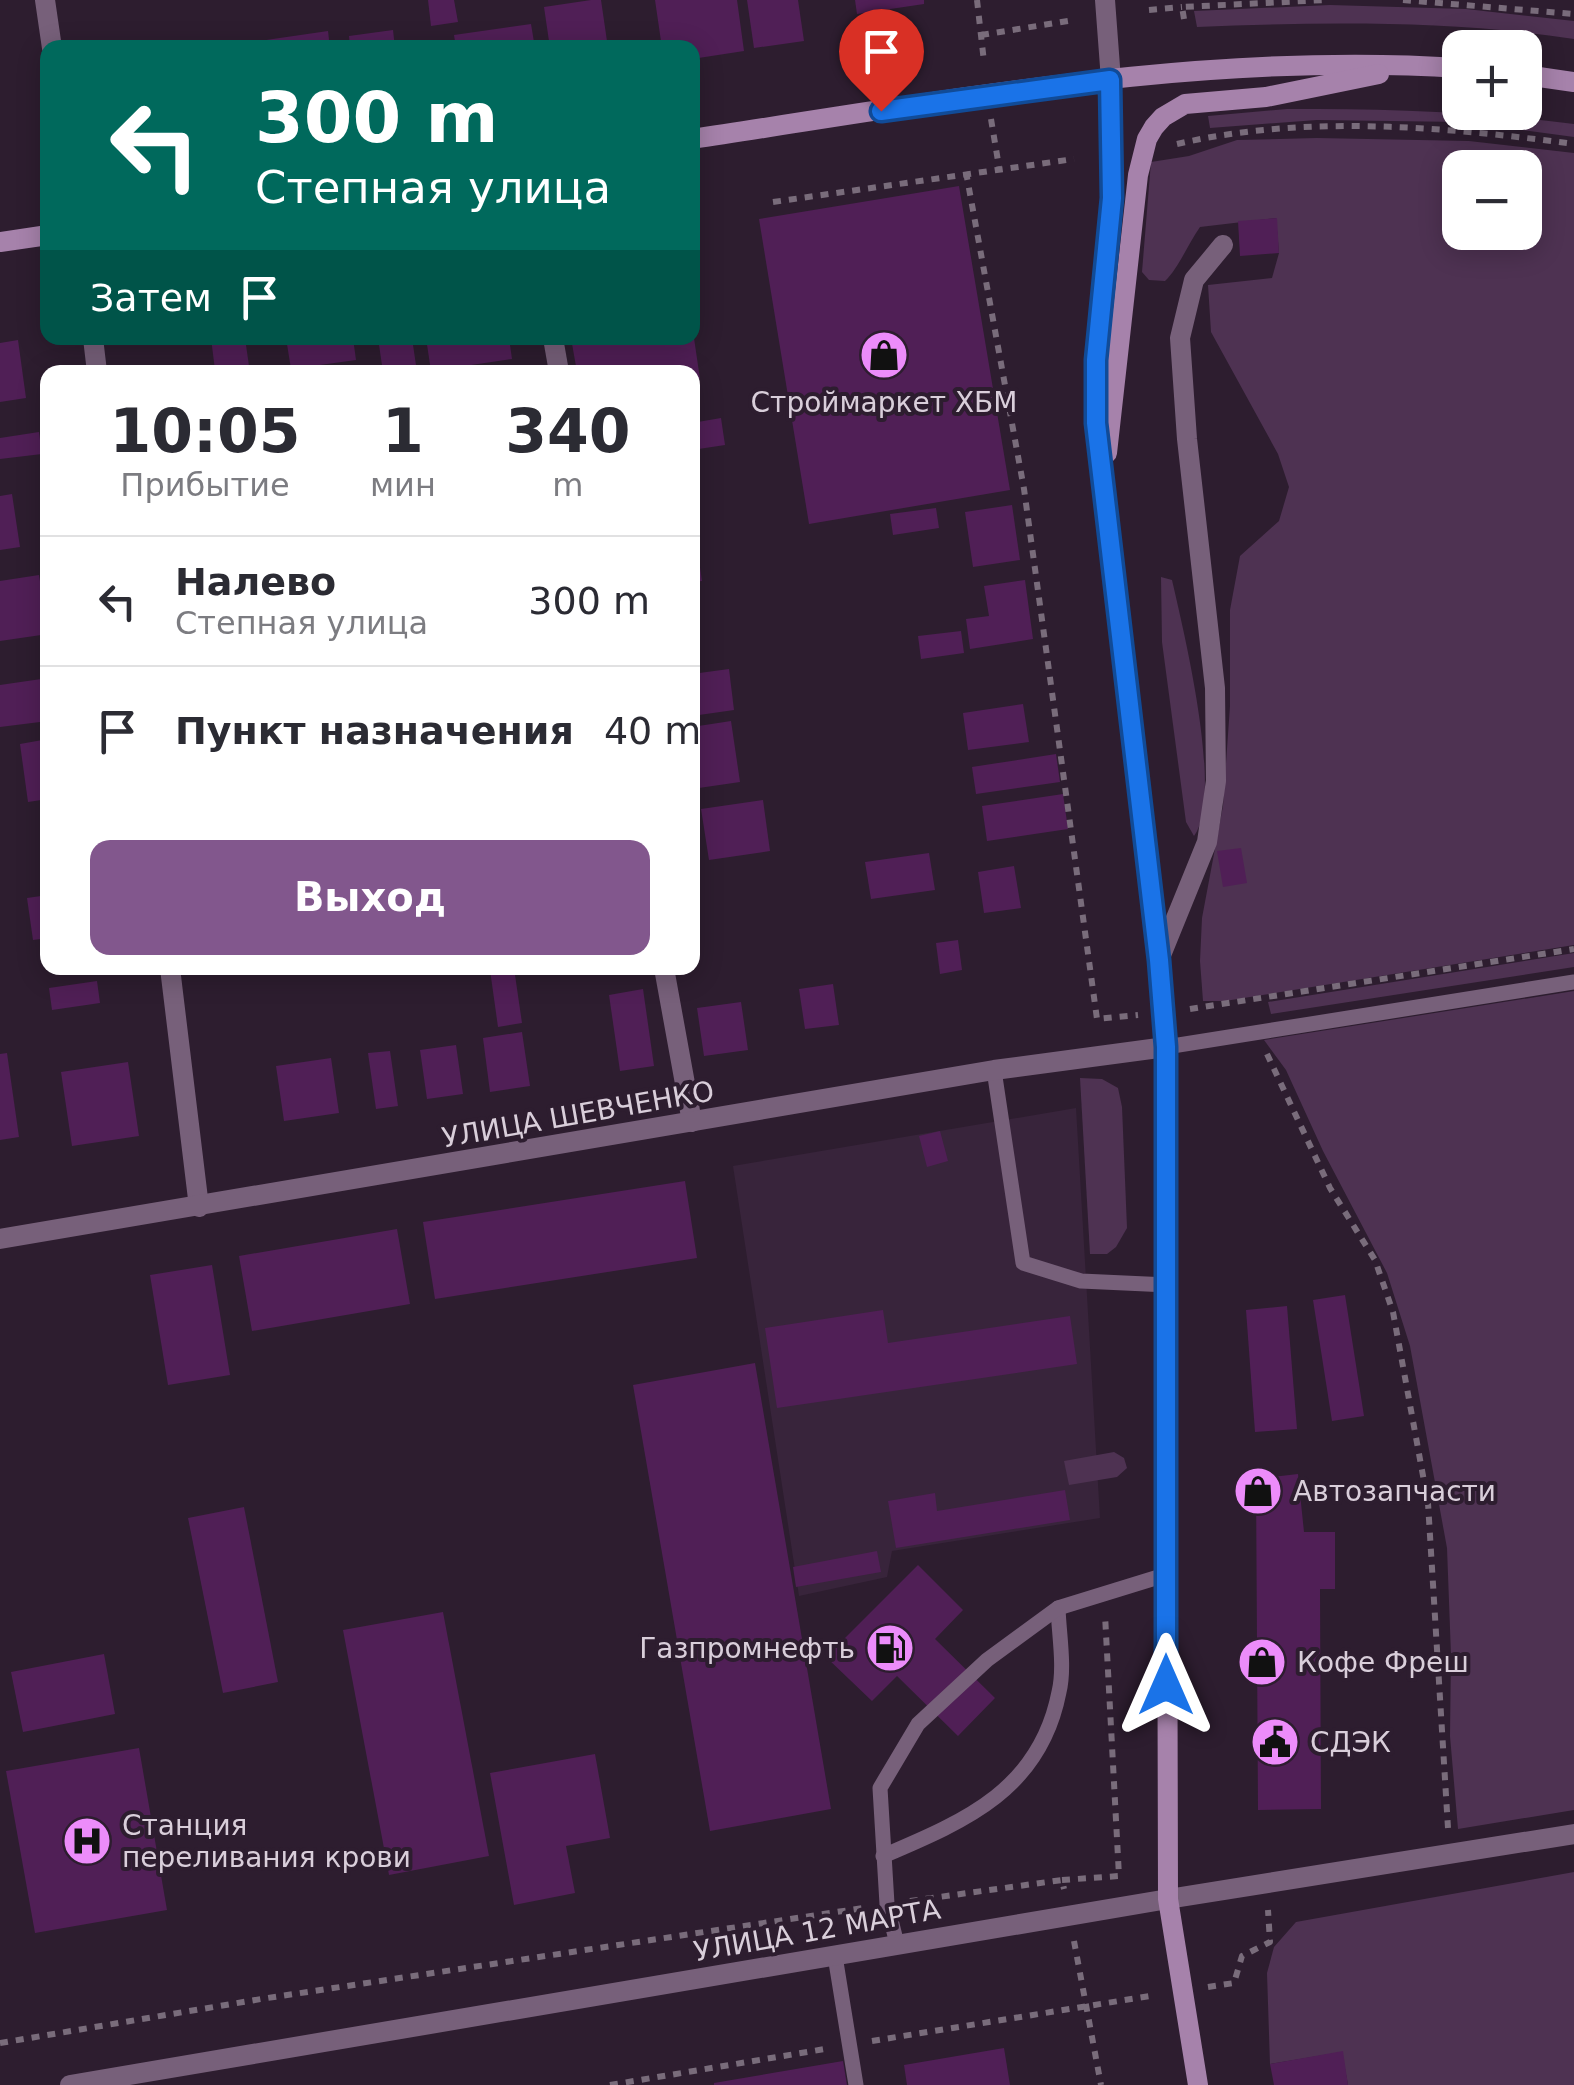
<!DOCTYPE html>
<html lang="ru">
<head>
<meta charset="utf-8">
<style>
	:root { --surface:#fff; --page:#f7f7f7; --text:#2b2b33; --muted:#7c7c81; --line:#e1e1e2; --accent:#82578d }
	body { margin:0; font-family:"DejaVu Sans",sans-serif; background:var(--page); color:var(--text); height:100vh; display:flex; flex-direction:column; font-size:38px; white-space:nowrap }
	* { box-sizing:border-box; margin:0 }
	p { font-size:32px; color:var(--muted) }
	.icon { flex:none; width:55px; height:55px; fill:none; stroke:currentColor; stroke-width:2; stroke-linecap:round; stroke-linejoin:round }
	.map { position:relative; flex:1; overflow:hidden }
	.sheet { position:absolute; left:40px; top:365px; width:660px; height:610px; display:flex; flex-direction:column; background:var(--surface); border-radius:20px; box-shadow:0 5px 25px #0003 }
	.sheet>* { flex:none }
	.hud { position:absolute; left:40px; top:40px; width:660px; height:305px; border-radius:20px; box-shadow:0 5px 25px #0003; background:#00695c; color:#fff; overflow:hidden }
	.controls { position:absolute; left:1442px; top:30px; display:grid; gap:20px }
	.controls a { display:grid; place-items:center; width:100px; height:100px; border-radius:20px; background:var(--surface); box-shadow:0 5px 25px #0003; font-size:50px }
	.pin { position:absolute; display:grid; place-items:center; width:85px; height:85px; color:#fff; margin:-102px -42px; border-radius:50% 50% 50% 0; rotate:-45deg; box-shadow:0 0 10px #0007 }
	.pin .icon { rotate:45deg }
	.me { position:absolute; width:110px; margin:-55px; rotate:0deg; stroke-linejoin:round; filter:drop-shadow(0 0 8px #0008) }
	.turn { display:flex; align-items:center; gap:35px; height:210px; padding:0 50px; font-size:45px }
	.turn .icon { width:130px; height:130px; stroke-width:2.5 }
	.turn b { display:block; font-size:70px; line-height:85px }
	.then { display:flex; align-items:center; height:95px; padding:0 50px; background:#0003; gap:20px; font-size:38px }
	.eta { display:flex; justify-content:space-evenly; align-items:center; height:170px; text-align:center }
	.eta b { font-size:60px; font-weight:800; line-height:70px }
	.button { display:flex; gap:20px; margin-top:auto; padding:20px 50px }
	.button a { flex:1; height:115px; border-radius:20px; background:var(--accent); color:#fff; font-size:40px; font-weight:800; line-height:115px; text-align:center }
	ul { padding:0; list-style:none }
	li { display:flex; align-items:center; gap:30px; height:130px; padding:0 50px; border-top:2px solid var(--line) }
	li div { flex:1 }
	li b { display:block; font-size:38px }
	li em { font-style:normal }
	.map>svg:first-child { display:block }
	.built { fill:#38243b }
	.green { fill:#4e3252; fill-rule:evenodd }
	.building { fill:#501f56 }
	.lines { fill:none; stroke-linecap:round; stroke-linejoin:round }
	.path { stroke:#796c7b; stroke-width:6; stroke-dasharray:8 8; stroke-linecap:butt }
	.service { stroke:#77607a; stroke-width:15 }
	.minor { stroke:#77607a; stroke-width:20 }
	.tertiary { stroke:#77607a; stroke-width:20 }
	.secondary { stroke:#a682ab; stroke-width:20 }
	.route-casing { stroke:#114b97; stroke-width:25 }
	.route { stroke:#1a73e8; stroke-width:18 }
	.labels { text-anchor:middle; stroke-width:8; stroke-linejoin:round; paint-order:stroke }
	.poi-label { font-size:28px; fill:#d9ceda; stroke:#2d1d2f; text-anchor:start }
	.street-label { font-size:28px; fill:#d9ceda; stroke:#2d1d2f }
</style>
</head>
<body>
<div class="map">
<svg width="1574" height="2085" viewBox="0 0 1574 2085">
	<rect width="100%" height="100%" fill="#2d1d2f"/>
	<!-- built -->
	<polygon class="built" points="1076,1108 1100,1518 892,1551 887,1577 799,1596 733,1166"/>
	<!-- green -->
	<g class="green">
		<path d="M 1330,5 L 1466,9 L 1574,21 L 1574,39 C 1450,20 1322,22 1197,27 L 1194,11 Z"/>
		<path d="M 1287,109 C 1384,109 1478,111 1574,124 L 1574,137 L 1462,122 L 1317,120 L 1210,128 L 1208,116 Z"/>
		<path d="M 1317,138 L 1469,141 L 1574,153 L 1574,945 L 1225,1001 L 1203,1001 L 1200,961 L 1202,918 L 1223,806 L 1230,706 L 1230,610 L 1240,556 L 1279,521 L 1289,487 L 1278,454 L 1211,332 L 1208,285 L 1272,278 L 1279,253 L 1276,218 L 1200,227 C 1188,244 1178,269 1165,281 L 1149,280 L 1142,272 L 1151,162 L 1189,156 L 1237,140 ZM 1460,168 L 1525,168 L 1525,232 L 1460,232 Z"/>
		<path d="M 1161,577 L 1172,580 C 1184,632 1224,795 1194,836 L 1186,822 L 1162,642 Z"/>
		<polygon points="1574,953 1574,967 1271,1014 1268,1002"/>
		<polygon points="1574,991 1574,1810 1458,1829 1450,1736 1451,1655 1447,1548 1410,1346 1387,1273 1323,1151 1286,1070 1264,1040"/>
		<polygon points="1080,1078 1102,1079 1118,1088 1122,1107 1127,1228 1116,1247 1107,1254 1090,1254"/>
		<polygon points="1114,1452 1124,1458 1127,1468 1117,1477 1069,1485 1064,1461"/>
		<polygon points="1574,1872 1574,2085 1348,2085 1342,2052 1270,2064 1267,1973 1274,1947 1296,1922"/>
	</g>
	<!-- building -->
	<g class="building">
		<polygon points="428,0 454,0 458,22 431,26"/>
		<polygon points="591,0 601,0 608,48 550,48 544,7"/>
		<polygon points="655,0 737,0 744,51 692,59 692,48 662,48"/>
		<polygon points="747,0 798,0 804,41 754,48"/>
		<polygon points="855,0 924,0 924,4 857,14"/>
		<polygon points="531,24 535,48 456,48 454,35"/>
		<polygon points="393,30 395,48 350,48 349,36"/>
		<polygon points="328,31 330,48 254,48 253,42"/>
		<polygon points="959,186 1010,490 809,524 759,219"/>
		<polygon points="1277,218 1279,253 1240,256 1238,221"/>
		<polygon points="211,338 245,338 249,366 215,370"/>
		<polygon points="286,338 353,338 356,360 291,369"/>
		<polygon points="378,338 412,338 417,372 383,372"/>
		<polygon points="426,338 509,338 512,359 431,371"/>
		<polygon points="571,338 694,338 700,379 692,380 692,372 577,372"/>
		<polygon points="18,340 26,398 0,402 0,343"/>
		<polygon points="721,418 725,445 692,450 692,423"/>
		<polygon points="39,432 42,454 0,459 0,438"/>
		<polygon points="12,494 20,547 0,550 0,496"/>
		<polygon points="1012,505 1020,560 973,567 965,512"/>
		<polygon points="936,508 939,528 893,535 890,514"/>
		<polygon points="695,534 702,581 692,582 692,535"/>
		<polygon points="39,575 48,634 0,641 0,581"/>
		<polygon points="1025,580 1033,639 970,649 966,619 989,616 984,586"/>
		<polygon points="961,631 964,653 921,659 918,636"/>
		<polygon points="729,669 734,710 692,716 692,674"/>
		<polygon points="48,678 48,721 0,727 0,685"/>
		<polygon points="1023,704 1029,742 968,750 963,713"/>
		<polygon points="731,721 740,782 692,789 692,727"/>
		<polygon points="48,739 48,799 28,802 20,744"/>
		<polygon points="1056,754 1060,782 976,794 972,767"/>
		<polygon points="1063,794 1068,829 987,841 982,806"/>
		<polygon points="763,800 770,851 709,860 701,809"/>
		<polygon points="1241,848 1247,883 1223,887 1217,851"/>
		<polygon points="929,853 935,890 871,899 865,862"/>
		<polygon points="1014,866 1021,908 984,913 978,872"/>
		<polygon points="48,895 48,938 33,940 27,898"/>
		<polygon points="958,940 962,970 940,974 936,943"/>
		<polygon points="514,968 522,1023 498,1027 490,970"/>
		<polygon points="97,981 100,1003 52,1010 49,988"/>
		<polygon points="833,984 839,1025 805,1029 799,989"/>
		<polygon points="643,989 654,1066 620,1071 609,995"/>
		<polygon points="741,1002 748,1050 704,1056 697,1008"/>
		<polygon points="522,1032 530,1086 490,1092 483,1038"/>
		<polygon points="456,1045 463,1094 427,1099 420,1050"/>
		<polygon points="390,1051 398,1106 376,1109 368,1053"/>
		<polygon points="7,1053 19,1137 0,1140 0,1054"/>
		<polygon points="331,1058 339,1113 284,1121 276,1066"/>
		<polygon points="128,1062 139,1136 72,1146 61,1072"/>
		<polygon points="940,1131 948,1161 927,1167 919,1136"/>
		<polygon points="685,1181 697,1258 435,1299 423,1222"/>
		<polygon points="397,1229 410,1304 252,1331 239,1256"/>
		<polygon points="212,1265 230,1375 168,1385 150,1275"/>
		<polygon points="1345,1295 1364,1416 1332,1421 1313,1300"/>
		<polygon points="1287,1306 1297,1429 1255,1432 1246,1310"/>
		<polygon points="883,1310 888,1343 1070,1316 1077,1364 777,1408 765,1328"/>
		<polygon points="755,1363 831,1809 710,1831 633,1385"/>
		<polygon points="1298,1474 1304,1532 1335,1532 1335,1589 1320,1589 1321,1809 1258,1810 1256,1479"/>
		<polygon points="1065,1490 1070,1520 896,1548 888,1501 935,1493 937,1511"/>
		<polygon points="244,1507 278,1682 223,1693 188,1518"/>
		<polygon points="877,1551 881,1572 796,1587 793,1567"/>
		<polygon points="918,1565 963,1610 935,1639 995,1698 958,1736 897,1676 872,1701 826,1657"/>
		<polygon points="443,1612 489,1856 389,1875 343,1630"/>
		<polygon points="104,1654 115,1714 23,1732 11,1672"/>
		<polygon points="139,1748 167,1910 35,1933 6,1771"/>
		<polygon points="595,1754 610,1838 566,1846 575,1893 514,1905 490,1773"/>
		<polygon points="1004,2048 1010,2085 907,2085 904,2065"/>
		<polygon points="1343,2051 1348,2085 1274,2085 1270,2064"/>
		<polygon points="843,2061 847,2085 714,2085 714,2083"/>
	</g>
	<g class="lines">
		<!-- path -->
		<g class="path">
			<polyline points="977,0 984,62"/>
			<polyline points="1403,0 1574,14"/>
			<polyline points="1149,10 1182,7"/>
			<polyline points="1184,19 1182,7 1326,0"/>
			<polyline points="981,35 1068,21"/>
			<polyline points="991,119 999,167"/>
			<path d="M 1177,144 C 1306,114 1445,127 1574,144"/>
			<polyline points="966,172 1024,489 1097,1019 1138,1015"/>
			<polyline points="773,202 1074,159"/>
			<polyline points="1190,1009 1574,949"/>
			<polyline points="1267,1054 1330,1188 1375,1260 1393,1312 1428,1503 1448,1828"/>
			<polyline points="1062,1880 1119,1876 1105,1615"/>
			<polyline points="910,1901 1062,1880 1064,1889"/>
			<polyline points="1074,1941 1101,2085"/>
			<polyline points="1208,1987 1234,1983 1242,1956 1270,1942 1268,1910"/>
			<polyline points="872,2041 1156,1995"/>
			<polyline points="0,2043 261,1999 863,1908"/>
			<polyline points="610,2085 825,2049"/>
		</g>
		<!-- service -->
		<g class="service">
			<polyline points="1166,1047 1574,982"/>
			<polyline points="994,1070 1023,1263 1081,1281 1168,1285"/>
			<path d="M 883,1856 C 965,1821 1040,1790 1059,1692 C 1065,1667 1059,1635 1058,1608"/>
			<polyline points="897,1944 887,1904 880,1788 918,1724 987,1660 1058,1608 1165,1575"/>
			<polyline points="835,1956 856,2085"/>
		</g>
		<!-- minor -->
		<g class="minor">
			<polyline points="45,0 52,48"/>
			<polyline points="93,338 97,372"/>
			<polyline points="553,338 559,372"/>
			<polyline points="1159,960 1207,842 1216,781 1215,688 1187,439 1180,338 1194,280 1223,245"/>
			<polyline points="170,968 199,1207"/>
			<polyline points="664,968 692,1122"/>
			<polyline points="0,1239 994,1070 1166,1047"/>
			<polyline points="1168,1899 1574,1834"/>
		</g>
		<!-- tertiary -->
		<g class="tertiary">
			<polyline points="1105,0 1111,80"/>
			<polyline points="70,2085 1168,1899"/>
		</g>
		<!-- secondary -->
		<g class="secondary">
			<polyline points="1525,75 1574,82"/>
			<polyline points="1111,80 1112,198 1096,359 1096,423 1159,960 1166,1047 1168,1899 1198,2085"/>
			<path d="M 692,139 C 946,101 1203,51 1460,68"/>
			<polyline points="0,242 48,235"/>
			<polyline points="1107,453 1138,175 1147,139 1154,127 1163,117 1185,104 1266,97 1379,74"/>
		</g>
	</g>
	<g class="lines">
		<!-- route casing -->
		<g class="route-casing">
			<polyline id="route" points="881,111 1110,80 1112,198 1096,360 1096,423 1159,960 1166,1047 1166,1685"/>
		</g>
		<!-- route -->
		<use href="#route" class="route"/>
	</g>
	<!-- icons -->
	<defs>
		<g id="shop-disc" transform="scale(2.5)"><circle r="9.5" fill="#ec8cfa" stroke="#2d1d2f"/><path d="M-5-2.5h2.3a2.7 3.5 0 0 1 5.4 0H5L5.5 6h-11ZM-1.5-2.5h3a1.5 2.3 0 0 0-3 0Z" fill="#111"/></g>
		<g id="fuel-disc" transform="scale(2.5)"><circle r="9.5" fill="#ec8cfa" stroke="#2d1d2f"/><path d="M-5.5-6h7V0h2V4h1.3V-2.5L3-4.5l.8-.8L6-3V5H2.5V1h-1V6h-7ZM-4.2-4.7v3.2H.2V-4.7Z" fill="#111"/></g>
		<g id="civic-disc" transform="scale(2.5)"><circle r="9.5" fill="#ec8cfa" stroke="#2d1d2f"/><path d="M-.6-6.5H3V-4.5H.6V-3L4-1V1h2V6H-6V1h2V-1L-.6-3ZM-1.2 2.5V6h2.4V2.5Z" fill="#111"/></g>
		<g id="hospital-disc" transform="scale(2.5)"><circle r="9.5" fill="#ec8cfa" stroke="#2d1d2f"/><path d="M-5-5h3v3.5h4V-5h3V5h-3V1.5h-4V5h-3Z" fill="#111"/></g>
	</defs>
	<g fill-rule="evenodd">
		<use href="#shop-disc" x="884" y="355"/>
		<use href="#shop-disc" x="1258" y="1491"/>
		<use href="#fuel-disc" x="890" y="1648"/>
		<use href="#shop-disc" x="1262" y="1662"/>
		<use href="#civic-disc" x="1275" y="1742"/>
		<use href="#hospital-disc" x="87" y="1841"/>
	</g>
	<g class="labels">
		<!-- poi labels -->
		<g class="poi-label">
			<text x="884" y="412" text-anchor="middle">Строймаркет ХБМ</text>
			<text x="1293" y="1501">Автозапчасти</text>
			<text x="855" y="1658" text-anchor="end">Газпромнефть</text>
			<text x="1297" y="1672">Кофе Фреш</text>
			<text x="1310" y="1752">СДЭК</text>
			<text x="122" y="1835">Станция<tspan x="122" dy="32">переливания крови</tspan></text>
		</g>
		<!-- street labels -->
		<g class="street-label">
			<text transform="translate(578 1114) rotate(-10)" y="10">УЛИЦА ШЕВЧЕНКО</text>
			<text transform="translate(817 1930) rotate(-10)" y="10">УЛИЦА 12 МАРТА</text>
		</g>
	</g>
</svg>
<div class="controls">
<a>+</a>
<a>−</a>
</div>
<div class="pin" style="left:881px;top:111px;background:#d93025"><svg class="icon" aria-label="arrive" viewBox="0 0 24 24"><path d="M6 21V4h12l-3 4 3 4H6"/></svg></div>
<svg class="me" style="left:1166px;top:1685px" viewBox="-20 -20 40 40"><path d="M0-17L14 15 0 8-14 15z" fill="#1a73e8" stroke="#fff" stroke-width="4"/></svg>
<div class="hud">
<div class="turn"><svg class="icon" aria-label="left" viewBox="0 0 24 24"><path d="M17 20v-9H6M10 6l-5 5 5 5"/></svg><div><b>300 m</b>Степная улица</div></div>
<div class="then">Затем<svg class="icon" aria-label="arrive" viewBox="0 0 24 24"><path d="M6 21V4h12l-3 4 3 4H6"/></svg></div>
</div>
<section class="sheet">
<div class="eta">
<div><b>10:05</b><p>Прибытие</p></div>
<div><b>1</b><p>мин</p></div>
<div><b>340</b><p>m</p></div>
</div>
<ul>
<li><svg class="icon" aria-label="left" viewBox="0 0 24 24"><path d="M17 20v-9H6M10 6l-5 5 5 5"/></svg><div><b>Налево</b><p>Степная улица</p></div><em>300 m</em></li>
<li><svg class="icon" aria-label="arrive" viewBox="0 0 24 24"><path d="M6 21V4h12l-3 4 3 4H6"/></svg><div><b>Пункт назначения</b></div><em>40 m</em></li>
</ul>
<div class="button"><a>Выход</a></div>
</section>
</div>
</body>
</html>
